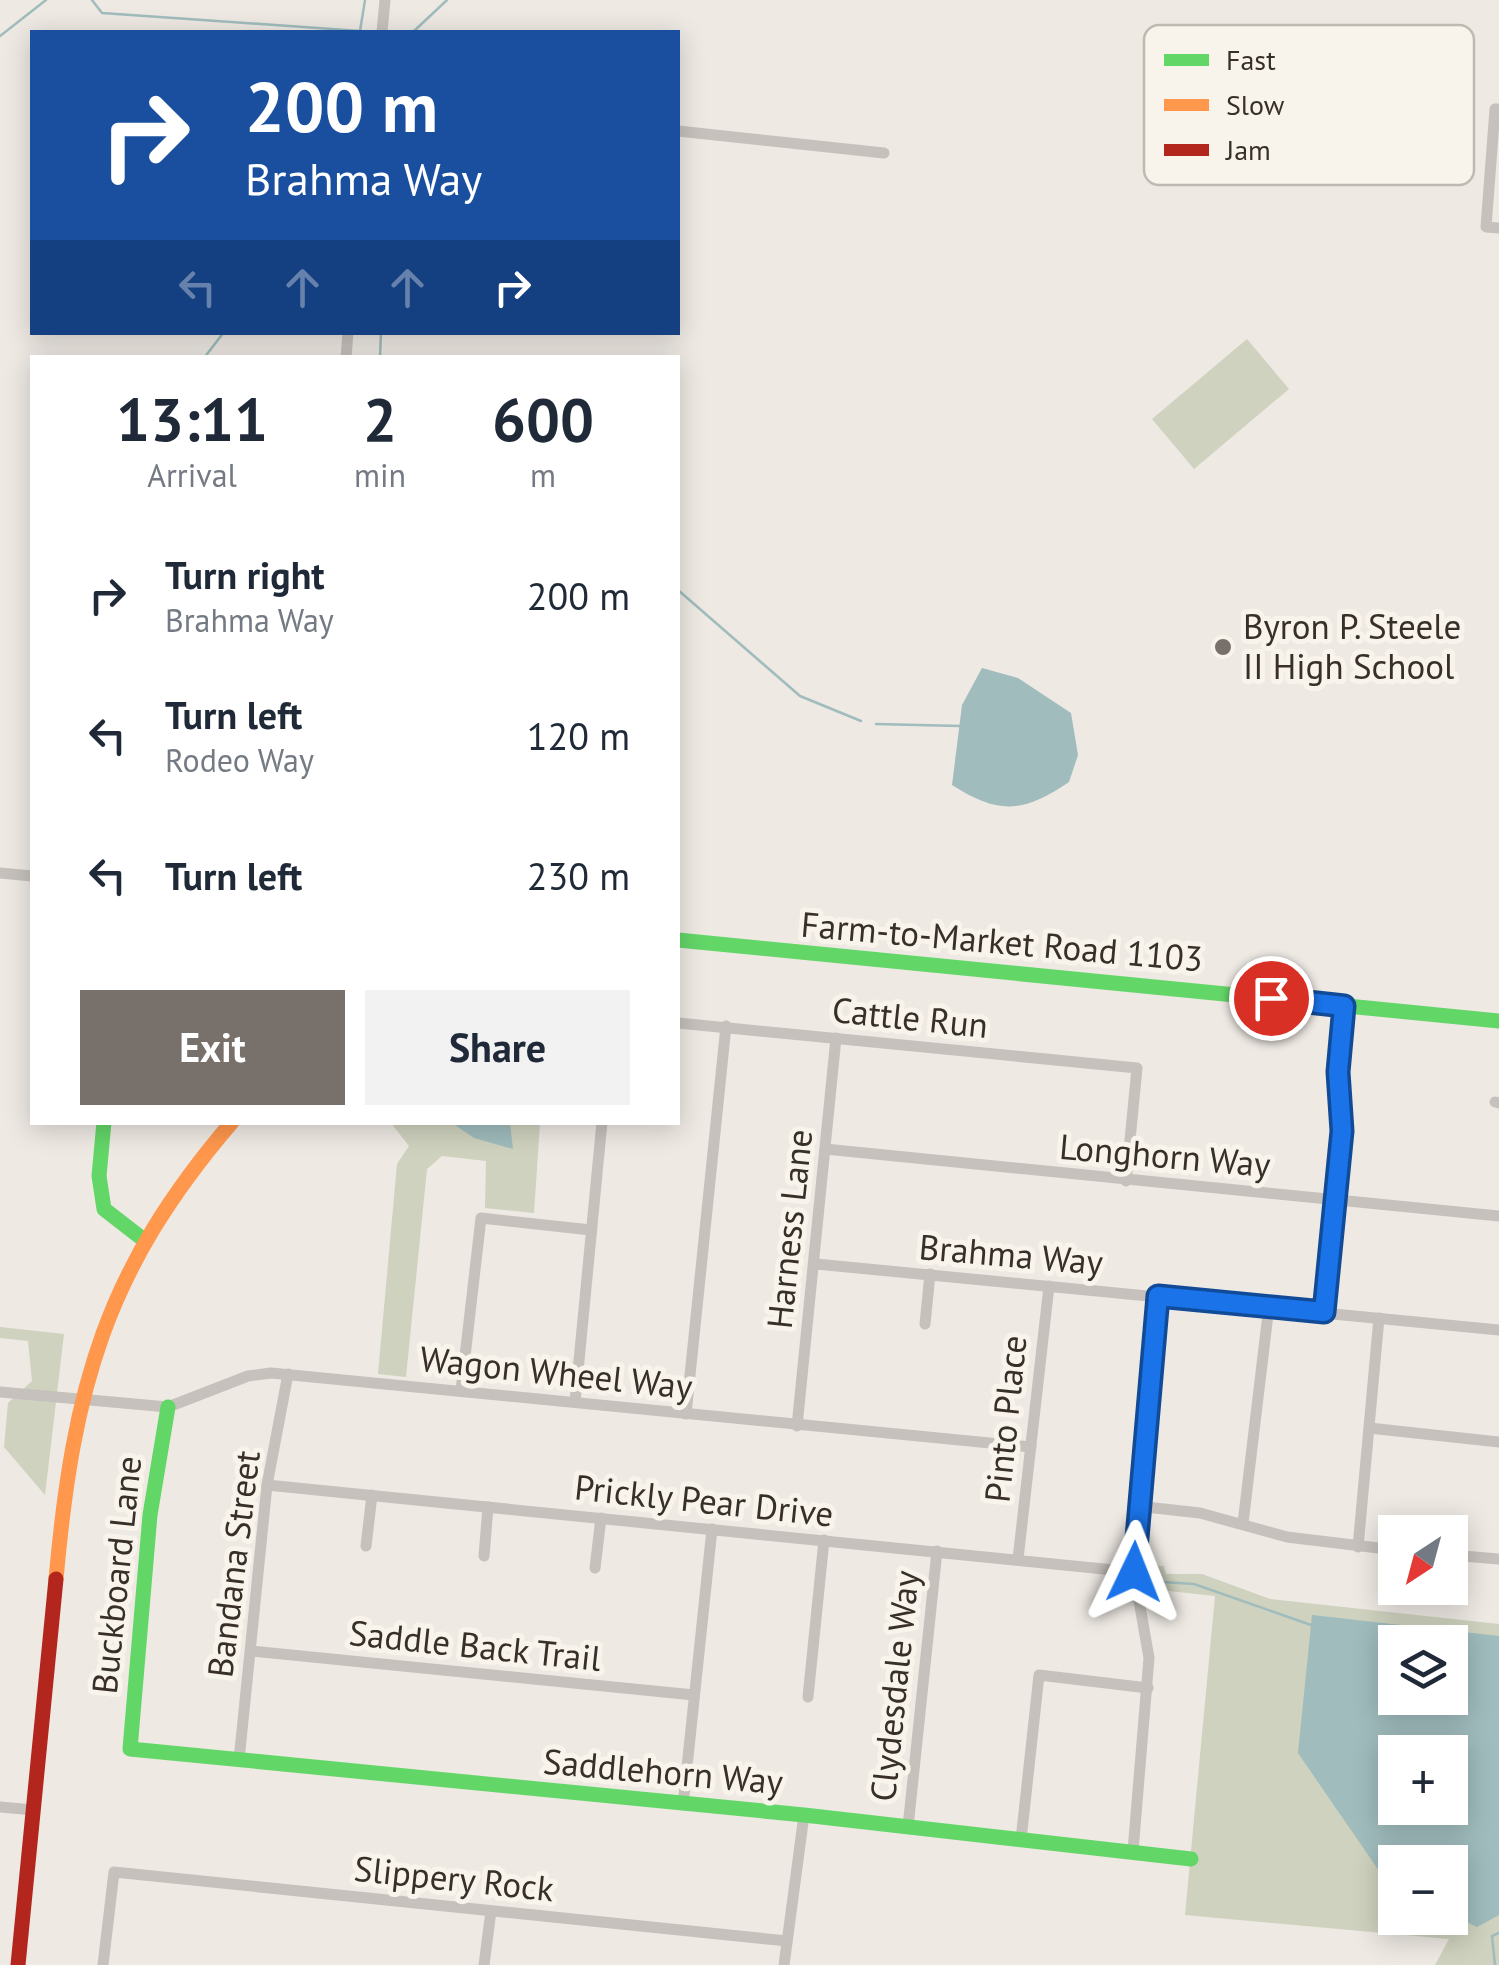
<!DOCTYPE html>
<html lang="en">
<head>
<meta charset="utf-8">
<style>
	:root { --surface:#fff; --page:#f2f2f3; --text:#1f2937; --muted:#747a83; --accent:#78706b }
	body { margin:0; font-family:"PT Sans",sans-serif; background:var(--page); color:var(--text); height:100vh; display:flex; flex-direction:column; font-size:38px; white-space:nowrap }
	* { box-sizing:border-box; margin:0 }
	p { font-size:32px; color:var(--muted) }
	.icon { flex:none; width:55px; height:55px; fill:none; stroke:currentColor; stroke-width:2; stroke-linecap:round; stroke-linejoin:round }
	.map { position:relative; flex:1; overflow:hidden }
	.sheet { position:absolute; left:30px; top:355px; width:650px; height:770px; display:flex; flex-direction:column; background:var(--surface); border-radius:0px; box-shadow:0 5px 25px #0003 }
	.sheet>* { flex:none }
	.guide { position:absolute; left:30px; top:30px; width:650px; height:305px; border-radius:0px; box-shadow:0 5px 25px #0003; background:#1a4fa0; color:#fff; overflow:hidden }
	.needle { width:65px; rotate:216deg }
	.controls { position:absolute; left:1378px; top:1515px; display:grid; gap:20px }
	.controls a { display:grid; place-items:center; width:90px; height:90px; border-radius:0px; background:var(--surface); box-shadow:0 5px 25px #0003; font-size:50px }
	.pin { position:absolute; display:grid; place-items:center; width:85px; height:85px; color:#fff; margin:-42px; border:5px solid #fff; border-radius:50%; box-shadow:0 2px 10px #0007 }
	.me { position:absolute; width:110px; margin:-55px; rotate:2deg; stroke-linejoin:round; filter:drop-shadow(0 0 8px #0008) }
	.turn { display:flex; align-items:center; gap:35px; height:210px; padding:0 50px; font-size:45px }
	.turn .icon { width:130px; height:130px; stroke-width:2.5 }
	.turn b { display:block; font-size:70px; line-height:85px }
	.lanes { display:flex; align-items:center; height:95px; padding:0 50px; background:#0003; justify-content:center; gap:50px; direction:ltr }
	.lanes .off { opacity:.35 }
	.eta { display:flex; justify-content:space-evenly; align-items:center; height:170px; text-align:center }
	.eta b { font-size:60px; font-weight:700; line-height:70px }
	.primary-button { display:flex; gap:20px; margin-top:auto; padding:20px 50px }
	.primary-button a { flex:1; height:115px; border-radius:0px; background:var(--accent); color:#fff; font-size:40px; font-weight:700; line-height:115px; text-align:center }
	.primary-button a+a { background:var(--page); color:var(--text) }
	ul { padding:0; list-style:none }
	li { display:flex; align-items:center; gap:30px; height:140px; padding:0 50px }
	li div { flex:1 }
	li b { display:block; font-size:38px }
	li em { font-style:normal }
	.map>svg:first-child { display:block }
	.green { fill:#ced2be; fill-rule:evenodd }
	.water { fill:#a0bcbd; fill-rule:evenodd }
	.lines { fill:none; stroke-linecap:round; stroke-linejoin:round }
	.stream { stroke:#a0bcbd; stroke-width:2.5 }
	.street { stroke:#c6c1bc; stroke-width:11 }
	.fast { stroke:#63d668; stroke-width:15 }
	.slow { stroke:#ff974d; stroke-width:15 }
	.jam { stroke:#b3261e; stroke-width:15 }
	.route-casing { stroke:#114b97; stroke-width:25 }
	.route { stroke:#1a73e8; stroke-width:18 }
	.poi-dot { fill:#78706b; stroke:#f9f4eb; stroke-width:4 }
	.labels { text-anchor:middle; stroke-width:10; stroke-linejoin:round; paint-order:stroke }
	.poi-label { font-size:35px; fill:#382f2a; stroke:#f9f4eb; text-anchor:start }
	.street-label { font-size:35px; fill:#382f2a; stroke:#f9f4eb }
	.key { fill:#f9f4eb; stroke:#bfb9b1; stroke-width:2.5 }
	.key-label { font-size:28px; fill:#382f2a }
</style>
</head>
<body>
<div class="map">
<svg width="1499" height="1965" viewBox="0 0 1499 1965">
	<rect width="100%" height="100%" fill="#eee9e3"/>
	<!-- green -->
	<g class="green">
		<polygon points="1247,339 1289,389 1194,469 1152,419"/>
		<polygon points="391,1123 540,1123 534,1213 485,1208 486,1161 442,1156 427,1169 406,1377 378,1374 397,1164 409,1146"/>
		<polygon points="0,1327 64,1334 45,1495 4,1447 8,1403 32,1381 28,1341 0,1338"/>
		<path d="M 1146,1565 L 1164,1566 L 1166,1574 L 1202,1574 L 1270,1599 L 1499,1624 L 1499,1965 L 1435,1965 L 1449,1939 L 1185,1915 L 1215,1596 L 1150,1589 L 1155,1579 ZM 1395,1642 L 1450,1642 L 1450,1698 L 1395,1698 ZM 1395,1752 L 1450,1752 L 1450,1808 L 1395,1808 ZM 1395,1862 L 1450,1862 L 1450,1918 L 1395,1918 Z"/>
	</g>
	<!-- water -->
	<g class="water">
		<path d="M 982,668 L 1018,678 L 1071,713 L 1078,755 L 1069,782 C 1023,813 999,815 952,785 L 962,705 Z"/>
		<polygon points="452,1123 510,1123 513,1149 474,1138"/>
		<path d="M 1312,1615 L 1499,1636 L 1499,1915 L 1477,1927 L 1450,1914 L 1450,1862 L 1395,1862 L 1395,1886 L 1386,1881 L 1298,1753 ZM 1395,1642 L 1450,1642 L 1450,1698 L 1395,1698 ZM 1395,1752 L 1450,1752 L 1450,1808 L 1395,1808 Z"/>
	</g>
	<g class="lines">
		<!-- stream -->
		<g class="stream">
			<polyline points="92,0 102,13 360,31 365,0"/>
			<polyline points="413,32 447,0"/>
			<polyline points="0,36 46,0"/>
			<polyline points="204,358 224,332"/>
			<polyline points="380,358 381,332"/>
			<polyline points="678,590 800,696 861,721"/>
			<polyline points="876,724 960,726"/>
			<polyline points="1163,1582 1194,1584 1314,1626"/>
			<polyline points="1495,1965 1492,1936 1499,1933"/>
		</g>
		<!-- street -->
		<g class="street">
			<polyline points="382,32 385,0"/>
			<polyline points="1499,109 1495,109 1486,227 1499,228"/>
			<polyline points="678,131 884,153"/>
			<polyline points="346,358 348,332"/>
			<polyline points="0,873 32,876"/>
			<polyline points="678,1023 1137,1068 1126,1181"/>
			<polyline points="1495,1102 1499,1103"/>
			<polyline points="825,1149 1499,1216"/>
			<polyline points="816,1264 1499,1330"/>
			<polyline points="1325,1312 1342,1131 1338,1071 1344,1006"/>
			<polyline points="925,1324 930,1274"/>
			<polyline points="461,1391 481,1218 591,1230"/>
			<polyline points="0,1392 168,1407 248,1376 271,1373 1031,1447"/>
			<polyline points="575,1402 602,1122"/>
			<polyline points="686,1414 726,1026"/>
			<polyline points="797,1426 836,1038"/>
			<polyline points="1369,1428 1499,1442"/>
			<polyline points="267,1485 1134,1572"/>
			<polyline points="1137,1506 1200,1513 1287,1537 1395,1550"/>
			<polyline points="1243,1523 1269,1306"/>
			<polyline points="366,1546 372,1495"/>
			<polyline points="1358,1547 1379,1318"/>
			<polyline points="1450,1555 1499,1559"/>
			<polyline points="484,1556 488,1507"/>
			<polyline points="1018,1559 1049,1286"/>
			<polyline points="595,1568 601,1518"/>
			<polyline points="251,1651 694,1695"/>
			<polyline points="808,1697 824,1540"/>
			<polyline points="239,1760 267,1485 288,1374"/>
			<polyline points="683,1805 712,1529"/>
			<polyline points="0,1807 34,1810"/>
			<polyline points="908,1827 937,1551"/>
			<polyline points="1021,1840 1039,1675 1148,1688"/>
			<polyline points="1133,1851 1149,1658 1134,1572 1137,1506 1158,1296"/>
			<polyline points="103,1965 114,1872 787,1941"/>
			<polyline points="484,1965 491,1911"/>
			<polyline points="784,1965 804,1815"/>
		</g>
		<!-- fast -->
		<g class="fast">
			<polyline points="678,940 1499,1021"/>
			<polyline points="104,1122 99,1176 104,1209 144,1240"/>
			<polyline points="168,1407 150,1515 130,1749 804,1815 1191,1859"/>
		</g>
		<!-- slow -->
		<path class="slow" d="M 56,1579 C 73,1388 105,1270 232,1122"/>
		<!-- jam -->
		<polyline class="jam" points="18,1965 56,1579"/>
	</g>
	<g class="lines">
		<!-- route casing -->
		<g class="route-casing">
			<polyline id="route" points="1134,1572 1158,1296 1324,1312 1342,1131 1338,1072 1344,1006 1271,998"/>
		</g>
		<!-- route -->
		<use href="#route" class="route"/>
	</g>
	<!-- markers -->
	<circle class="poi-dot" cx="1223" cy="647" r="10"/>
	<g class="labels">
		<!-- poi labels -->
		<g class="poi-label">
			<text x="1243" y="639">Byron P. Steele<tspan x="1243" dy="40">II High School</tspan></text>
		</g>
		<!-- street labels -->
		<g class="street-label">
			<text transform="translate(1002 942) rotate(5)" y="12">Farm-to-Market Road 1103</text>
			<text transform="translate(910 1018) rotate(6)" y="12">Cattle Run</text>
			<text transform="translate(1165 1156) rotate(5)" y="12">Longhorn Way</text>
			<text transform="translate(790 1229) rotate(-84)" y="12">Harness Lane</text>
			<text transform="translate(1011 1255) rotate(5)" y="12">Brahma Way</text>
			<text transform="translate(556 1373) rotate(6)" y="12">Wagon Wheel Way</text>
			<text transform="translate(1006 1419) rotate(-84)" y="12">Pinto Place</text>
			<text transform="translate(704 1501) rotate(6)" y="12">Prickly Pear Drive</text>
			<text transform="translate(234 1564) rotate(-83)" y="12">Bandana Street</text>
			<text transform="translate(117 1575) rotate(-84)" y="12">Buckboard Lane</text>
			<text transform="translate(475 1646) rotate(6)" y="12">Saddle Back Trail</text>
			<text transform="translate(895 1686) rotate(-84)" y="12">Clydesdale Way</text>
			<text transform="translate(663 1772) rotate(5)" y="12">Saddlehorn Way</text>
			<text transform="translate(454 1879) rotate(6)" y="12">Slippery Rock</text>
		</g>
	</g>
	<!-- legend -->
	<rect x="1144" y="25" width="330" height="160" rx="15" class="key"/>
	<rect x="1164" y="54" width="45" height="12" fill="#63d668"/>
	<rect x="1164" y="99" width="45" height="12" fill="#ff974d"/>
	<rect x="1164" y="144" width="45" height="12" fill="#b3261e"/>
	<g class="key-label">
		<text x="1226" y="70">Fast</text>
		<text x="1226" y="115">Slow</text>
		<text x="1226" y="160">Jam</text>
	</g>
</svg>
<div class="controls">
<a><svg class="needle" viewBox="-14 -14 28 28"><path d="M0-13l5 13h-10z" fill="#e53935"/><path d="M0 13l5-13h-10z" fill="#747a83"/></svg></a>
<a><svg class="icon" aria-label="layers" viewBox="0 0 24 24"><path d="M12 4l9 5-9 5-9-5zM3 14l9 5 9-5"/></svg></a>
<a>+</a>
<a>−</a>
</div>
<div class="pin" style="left:1271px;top:998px;background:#d93025"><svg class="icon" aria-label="arrive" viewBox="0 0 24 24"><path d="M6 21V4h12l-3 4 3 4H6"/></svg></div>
<svg class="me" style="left:1134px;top:1572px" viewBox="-20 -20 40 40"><path d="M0-17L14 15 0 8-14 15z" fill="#1a73e8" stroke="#fff" stroke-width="4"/></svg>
<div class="guide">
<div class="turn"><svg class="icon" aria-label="right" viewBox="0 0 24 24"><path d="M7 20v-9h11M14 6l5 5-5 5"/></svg><div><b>200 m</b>Brahma Way</div></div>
<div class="lanes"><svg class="icon off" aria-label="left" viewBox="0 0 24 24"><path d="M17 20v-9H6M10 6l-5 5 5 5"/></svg><svg class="icon off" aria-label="ahead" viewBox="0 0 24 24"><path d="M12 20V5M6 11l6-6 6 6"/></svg><svg class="icon off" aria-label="ahead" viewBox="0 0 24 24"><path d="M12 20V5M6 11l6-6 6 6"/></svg><svg class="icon" aria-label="right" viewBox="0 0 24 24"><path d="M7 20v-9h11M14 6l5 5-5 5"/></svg></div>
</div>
<section class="sheet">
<div class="eta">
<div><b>13:11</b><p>Arrival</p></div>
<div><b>2</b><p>min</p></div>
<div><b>600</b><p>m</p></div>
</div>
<ul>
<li><svg class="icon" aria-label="right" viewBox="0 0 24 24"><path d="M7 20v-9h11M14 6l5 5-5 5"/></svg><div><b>Turn right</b><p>Brahma Way</p></div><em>200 m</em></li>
<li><svg class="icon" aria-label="left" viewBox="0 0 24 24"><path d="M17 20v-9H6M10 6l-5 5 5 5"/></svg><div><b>Turn left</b><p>Rodeo Way</p></div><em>120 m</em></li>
<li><svg class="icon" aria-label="left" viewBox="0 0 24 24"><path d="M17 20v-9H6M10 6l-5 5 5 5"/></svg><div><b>Turn left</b></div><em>230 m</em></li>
</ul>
<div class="primary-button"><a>Exit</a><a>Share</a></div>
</section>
</div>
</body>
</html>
